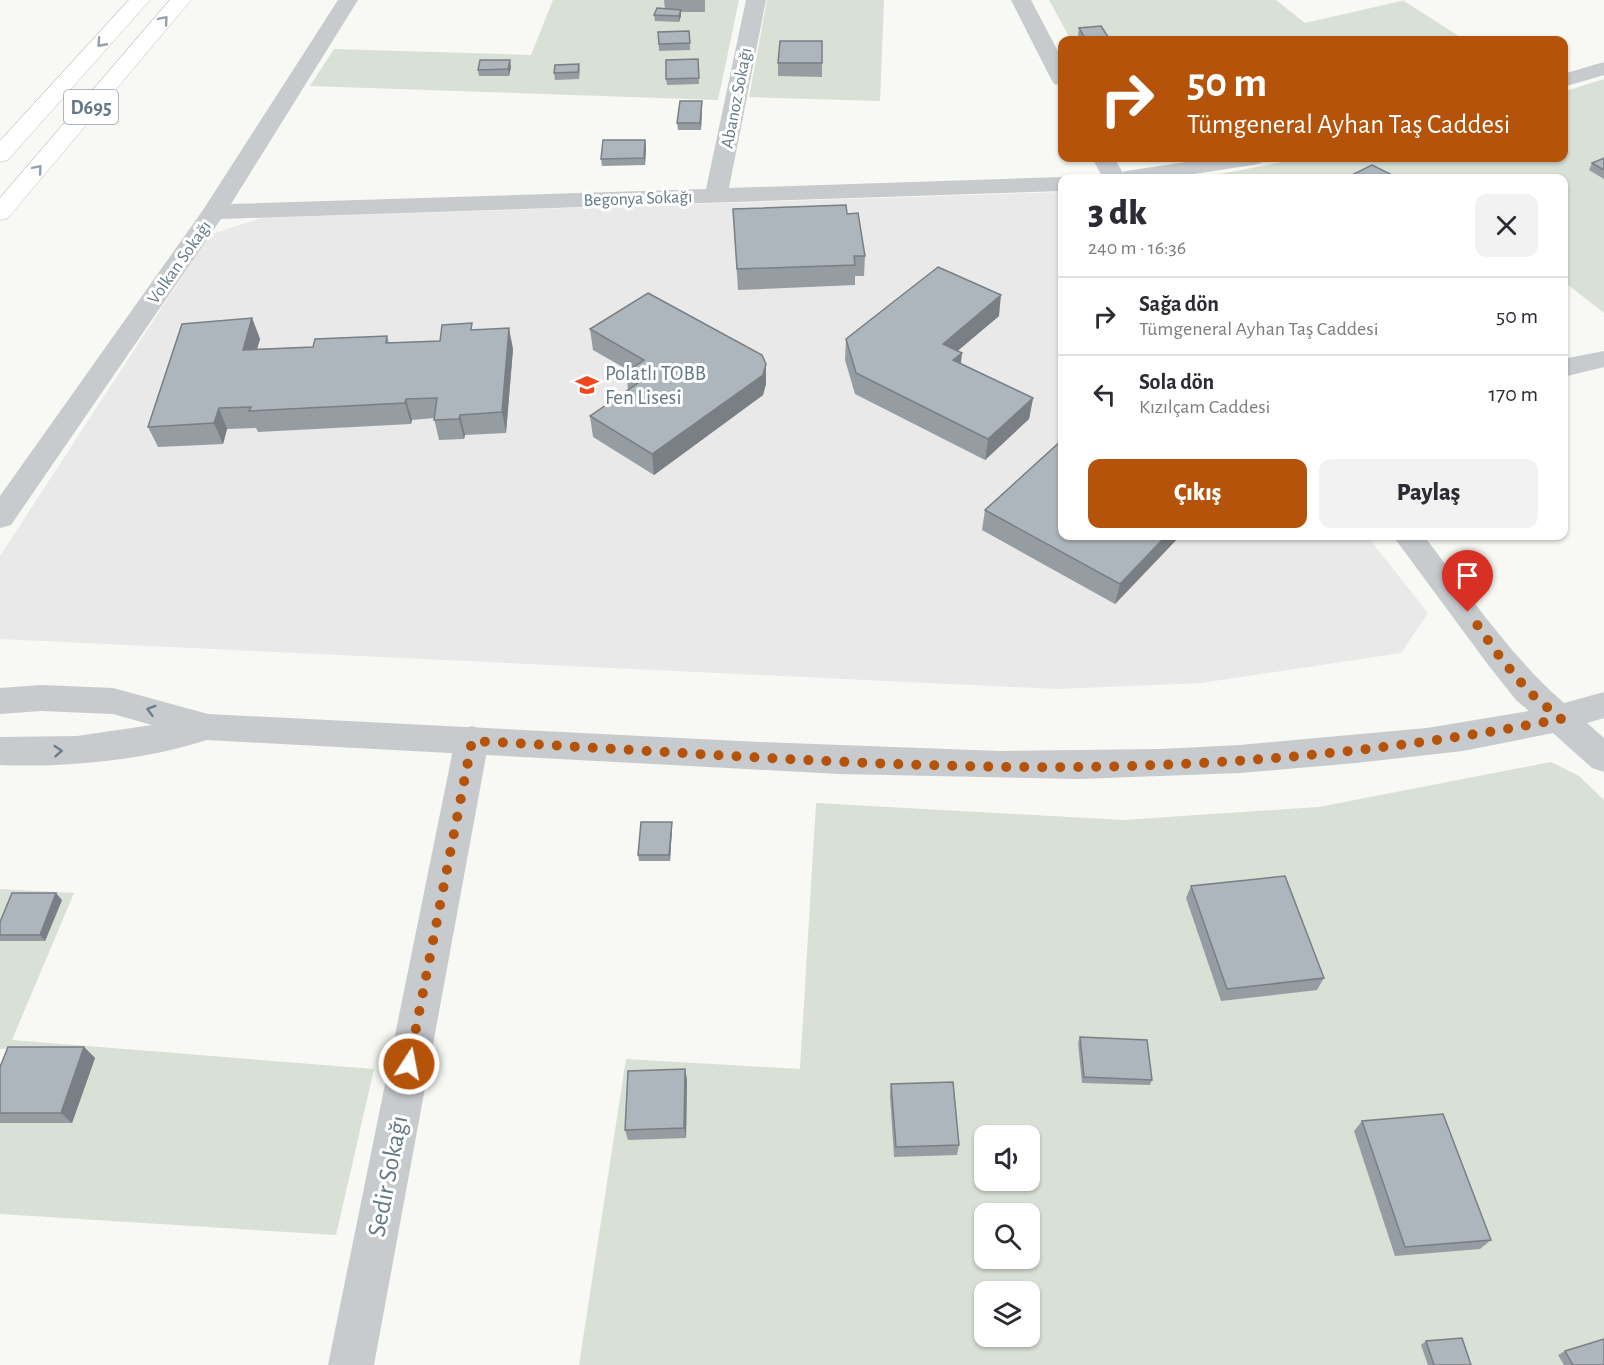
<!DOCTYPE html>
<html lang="tr">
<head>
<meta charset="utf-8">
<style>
	:root { --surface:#fff; --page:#f2f2f3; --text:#2b2b33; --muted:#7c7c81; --line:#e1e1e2; --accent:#b45309 }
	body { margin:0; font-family:"Alegreya Sans",sans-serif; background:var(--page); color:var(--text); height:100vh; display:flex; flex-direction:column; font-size:22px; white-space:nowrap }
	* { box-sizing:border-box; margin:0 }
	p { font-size:20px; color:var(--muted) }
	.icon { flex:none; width:33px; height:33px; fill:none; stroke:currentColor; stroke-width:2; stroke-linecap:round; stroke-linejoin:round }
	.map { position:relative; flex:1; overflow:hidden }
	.sheet { position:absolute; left:1058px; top:174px; width:510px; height:366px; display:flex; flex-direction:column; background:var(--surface); border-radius:12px; box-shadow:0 2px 4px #0004 }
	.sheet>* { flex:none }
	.top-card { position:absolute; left:1058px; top:36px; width:510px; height:126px; border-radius:12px; box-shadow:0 2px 4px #0004; background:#b45309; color:#fff; overflow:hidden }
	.buttons { position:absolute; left:974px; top:1125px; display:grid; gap:12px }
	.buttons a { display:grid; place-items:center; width:66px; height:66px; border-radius:12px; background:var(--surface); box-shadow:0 2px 4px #0004; font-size:30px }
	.pin { position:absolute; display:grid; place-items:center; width:51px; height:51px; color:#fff; margin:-62px -26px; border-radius:50% 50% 50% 0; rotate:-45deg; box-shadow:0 0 6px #0007 }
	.pin .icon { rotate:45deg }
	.me { position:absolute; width:66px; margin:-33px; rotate:11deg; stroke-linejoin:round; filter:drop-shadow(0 0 4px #0008) }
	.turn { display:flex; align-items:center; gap:21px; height:126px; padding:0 30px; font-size:27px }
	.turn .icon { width:78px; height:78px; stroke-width:2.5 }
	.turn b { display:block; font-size:42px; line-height:51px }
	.round { display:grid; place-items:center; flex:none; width:63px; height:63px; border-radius:12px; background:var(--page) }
	.headline { display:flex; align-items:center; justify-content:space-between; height:102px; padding:0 30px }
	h1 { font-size:36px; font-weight:800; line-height:45px }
	.action { display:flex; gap:12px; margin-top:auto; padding:12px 30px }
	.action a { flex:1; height:69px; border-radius:12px; background:var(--accent); color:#fff; font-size:24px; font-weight:800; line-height:69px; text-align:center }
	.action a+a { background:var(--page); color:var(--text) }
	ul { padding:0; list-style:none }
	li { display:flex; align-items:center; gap:18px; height:78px; padding:0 30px; border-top:2px solid var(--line) }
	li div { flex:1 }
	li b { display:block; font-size:22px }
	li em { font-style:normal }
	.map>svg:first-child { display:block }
	.built { fill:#e8e9e8 }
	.green { fill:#d9e0d5; fill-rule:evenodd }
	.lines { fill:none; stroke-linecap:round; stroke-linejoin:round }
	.primary-casing { stroke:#babec2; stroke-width:1 }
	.minor { fill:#c7cbce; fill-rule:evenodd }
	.tertiary { fill:#c7cbce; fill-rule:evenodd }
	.primary { fill:#fff; fill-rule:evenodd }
	.wall { fill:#959da2 }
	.shaded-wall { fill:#797f84 }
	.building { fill:#adb6bc; stroke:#797f84; stroke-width:1.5 }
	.oneway { stroke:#92a1ac }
	.oneway2 { stroke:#697d8c }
	.route { stroke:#b45309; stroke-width:10; stroke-dasharray:0 18 }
	.labels { text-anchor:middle; stroke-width:6; stroke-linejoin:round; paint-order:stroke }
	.far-street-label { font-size:18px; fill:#647988; stroke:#fff }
	.shield { fill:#fff; stroke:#92a1ac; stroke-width:1.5 }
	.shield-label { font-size:20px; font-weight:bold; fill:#647988 }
	.poi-label { font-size:21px; fill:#647988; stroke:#fff; text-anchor:start }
	.near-street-label { font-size:26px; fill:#647988; stroke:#fff }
</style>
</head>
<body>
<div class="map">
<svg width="1604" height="1365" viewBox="0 0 1604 1365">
	<rect width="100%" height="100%" fill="#f8f8f4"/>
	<!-- built -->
	<polygon class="built" points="1062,192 1062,536 1367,536 1428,613 1401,653 1201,683 1057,689 0,639 0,556 209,235 261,218"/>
	<!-- green -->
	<g class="green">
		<polygon points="553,0 739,0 718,100 310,86 334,49 531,55"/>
		<polygon points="767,0 884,0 880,101 749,97"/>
		<polygon points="1049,0 1276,0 1305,23 1406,0 1404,1 1465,40 1071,40"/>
		<polygon points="1604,79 1604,313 1563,281 1563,178 1198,178 1305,158 1563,158 1563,92"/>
		<path d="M 1551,762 L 1579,776 L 1604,800 L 1604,1365 L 579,1365 L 626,1059 L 800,1069 L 816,803 L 1123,820 L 1319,807 ZM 984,1136 L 1029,1136 L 1029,1180 L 984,1180 ZM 984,1214 L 1029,1214 L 1029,1258 L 984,1258 ZM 984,1292 L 1029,1292 L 1029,1336 L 984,1336 Z"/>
		<polygon points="0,889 74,893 12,1040 374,1069 336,1235 0,1214 0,1069 8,1049 0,1049"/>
	</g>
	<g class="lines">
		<!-- primary casing -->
		<g class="primary-casing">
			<g id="primary">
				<polygon points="129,0 150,0 8,160 0,162 0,141"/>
				<polygon points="170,0 191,0 8,218 0,220 0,198"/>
			</g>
		</g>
		<!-- minor -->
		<g class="minor">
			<polygon points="338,0 358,0 231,204 706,189 746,0 766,0 729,188 1062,177 1068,178 1062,178 1062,191 221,219 11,525 0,528 0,496 203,210"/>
			<polygon points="1604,62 1604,75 1563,87 1563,74"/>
			<polygon points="1212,158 1264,158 1261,163 1253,165 1167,178 1114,178 1118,173 1126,171"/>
			<polygon points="1604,351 1604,367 1563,377 1563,359"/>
			<polygon points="472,726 484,730 489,740 374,1365 328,1365 455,740 460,730"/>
		</g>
		<!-- tertiary -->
		<g class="tertiary">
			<polygon points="1011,0 1031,0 1062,59 1062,85 1054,84 1051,79"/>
			<polygon points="1092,158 1114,158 1126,178 1103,178"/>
			<path d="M 1393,536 L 1424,536 C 1468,593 1510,656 1564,703 L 1604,692 L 1604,718 L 1587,723 L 1604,738 L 1604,772 L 1592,768 L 1553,733 L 1463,751 L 1356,763 L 1240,773 L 1080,779 L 839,774 L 207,740 C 146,760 64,768 0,765 L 0,737 L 77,736 L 152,725 L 113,714 L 41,711 L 0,714 L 0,688 L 41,685 L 113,688 L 208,714 L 759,742 L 999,751 L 1160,749 L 1240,745 L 1427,728 L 1529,711 L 1516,700 L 1489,666 Z"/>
		</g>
		<!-- primary -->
		<use href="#primary" class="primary"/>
	</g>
	<!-- wall -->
	<g class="wall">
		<polygon points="664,0 705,0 705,12 681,12 681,16 679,22 655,21 654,15 665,9"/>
		<polygon points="1079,28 1110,40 1081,40 1078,35"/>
		<polygon points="689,31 690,50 659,51 658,32"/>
		<polygon points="822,41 822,77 778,76 778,63"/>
		<polygon points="698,59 699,84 667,85 666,79"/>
		<polygon points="579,64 580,71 579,79 555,80 554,73"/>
		<polygon points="511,67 509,76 479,76 478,70"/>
		<polygon points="702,101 702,108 701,130 678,130 677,123"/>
		<polygon points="645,140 646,147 645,165 602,166 601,159"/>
		<polygon points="1604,158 1604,179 1589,170 1592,163"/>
		<polygon points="1354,174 1396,177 1395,178 1353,178"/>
		<polygon points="733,209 847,214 865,256 864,276 855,276 855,285 738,290"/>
		<polygon points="999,316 957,351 962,353 961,364 1033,398 1029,419 985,460 855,394 845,360 846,339"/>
		<polygon points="252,318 260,339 257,349 313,347 387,336 389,343 440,341 473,330 513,349 506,433 465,435 464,439 439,440 434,418 412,420 411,424 258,432 256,428 227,429 223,444 158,447 148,427"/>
		<polygon points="590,329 766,384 763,395 654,475 593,437 590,416 628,390 626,372 628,370 593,350"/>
		<polygon points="985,510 1062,536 1180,536 1115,604 982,530"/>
		<polygon points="672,828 670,861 639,861 638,855"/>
		<polygon points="1191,886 1324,978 1317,990 1221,1001 1186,898"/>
		<polygon points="62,900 45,941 0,941 0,922"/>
		<polygon points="1080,1037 1152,1080 1150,1085 1082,1083 1078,1043"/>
		<polygon points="84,1047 95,1058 72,1123 0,1123 0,1067"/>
		<polygon points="685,1069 687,1080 686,1138 628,1140 625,1130"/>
		<polygon points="891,1084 959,1145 957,1155 894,1157 890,1095"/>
		<polygon points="1362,1121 1491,1240 1480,1249 1395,1256 1354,1131"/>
		<polygon points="1426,1341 1471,1365 1428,1365 1421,1345"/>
		<polygon points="1565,1351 1604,1365 1564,1365 1558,1355"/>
	</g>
	<!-- shaded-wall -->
	<g class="shaded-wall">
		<polygon points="681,10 681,16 679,22 679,16"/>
		<polygon points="510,60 511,67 509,76 508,69"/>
		<polygon points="702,101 702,108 701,130 700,123"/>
		<polygon points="645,140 646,147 645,165 644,158"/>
		<polygon points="1001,295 999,316 941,365 943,344"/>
		<polygon points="252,318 260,339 251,370 243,350"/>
		<polygon points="509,328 513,349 506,433 502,412"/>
		<polygon points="962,353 959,374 953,360"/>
		<polygon points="766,364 766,384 763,395 654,475 652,454"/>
		<polygon points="1033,398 1029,419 985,460 988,439"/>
		<polygon points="406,399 412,420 411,424 405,403"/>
		<polygon points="219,408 227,429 223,444 214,423"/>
		<polygon points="460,415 465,435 464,439 459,419"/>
		<polygon points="1166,536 1180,536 1115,604 1120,584"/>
		<polygon points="672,822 672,828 670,861 669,855"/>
		<polygon points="56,893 62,900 45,941 40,935"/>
		<polygon points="84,1047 95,1058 72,1123 61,1113"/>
		<polygon points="685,1069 687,1080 686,1138 684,1128"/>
	</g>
	<!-- building -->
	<g class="building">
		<polygon points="657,8 681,10 679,16 654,15"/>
		<polygon points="1101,26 1110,40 1086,40 1079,28"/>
		<polygon points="689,31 690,43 659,44 658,32"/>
		<polygon points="780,41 822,41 822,63 778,63"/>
		<polygon points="698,59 699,78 666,79 666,60"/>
		<polygon points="480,60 510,60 508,69 478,70"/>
		<polygon points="579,64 578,72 554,73 555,65"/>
		<polygon points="680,101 702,101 700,123 677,123"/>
		<polygon points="603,140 645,140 644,158 601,159"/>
		<polygon points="1604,158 1604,170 1592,163"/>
		<polygon points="1372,165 1396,177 1393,178 1363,178 1354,174"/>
		<polygon points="846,205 847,214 858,213 865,256 854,256 855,265 737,269 733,209"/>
		<polygon points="938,267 1001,295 943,344 962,353 953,360 1033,398 988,439 856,373 846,339"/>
		<polygon points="648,293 762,355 766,364 763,375 652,454 590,416 641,381 626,372 644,360 590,329"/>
		<polygon points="252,318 243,350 313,347 315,339 387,336 386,343 440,341 442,325 472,323 471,330 509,328 502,412 460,415 459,419 434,420 437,398 406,399 405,403 249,411 251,407 219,408 214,423 148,427 182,324"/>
		<polygon points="1062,440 1062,536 1166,536 1120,584 985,510"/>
		<polygon points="641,822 672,822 669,855 638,855"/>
		<polygon points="1285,876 1324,978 1227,989 1191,886"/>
		<polygon points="12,893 56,893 40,935 0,935 0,922"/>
		<polygon points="1080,1037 1147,1040 1152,1080 1084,1077"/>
		<polygon points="8,1047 84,1047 61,1113 0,1113 0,1067"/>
		<polygon points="685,1069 684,1128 625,1130 628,1071"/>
		<polygon points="953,1082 959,1145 896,1147 891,1084"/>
		<polygon points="1443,1114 1491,1240 1405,1247 1362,1121"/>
		<polygon points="1462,1338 1471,1365 1434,1365 1426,1341"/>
		<polygon points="1604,1339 1604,1365 1573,1365 1565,1351"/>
	</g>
	<!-- one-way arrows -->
	<defs><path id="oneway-chevron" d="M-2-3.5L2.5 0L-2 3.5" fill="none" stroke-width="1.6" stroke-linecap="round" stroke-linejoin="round" transform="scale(1.5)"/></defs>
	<g class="oneway">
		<use href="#oneway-chevron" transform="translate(164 20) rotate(-50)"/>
		<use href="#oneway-chevron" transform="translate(101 43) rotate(132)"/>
		<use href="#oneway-chevron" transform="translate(38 169) rotate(-50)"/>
	</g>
	<g class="oneway2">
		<use href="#oneway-chevron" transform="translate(151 710) rotate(-164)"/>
		<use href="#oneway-chevron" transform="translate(58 751) rotate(-4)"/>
	</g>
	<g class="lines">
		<!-- route -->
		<path class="route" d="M 409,1064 L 472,741 C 653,750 834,765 1015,767 C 1197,769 1381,754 1561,719 L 1528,691 L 1500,657 L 1468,612"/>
	</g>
	<!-- icons -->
	<defs>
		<g id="school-bare" transform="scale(1.8)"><path d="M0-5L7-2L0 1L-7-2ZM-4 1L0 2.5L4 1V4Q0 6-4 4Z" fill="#f0461c" stroke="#fff" stroke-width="2.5" paint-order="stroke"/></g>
	</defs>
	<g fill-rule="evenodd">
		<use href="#school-bare" x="587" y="385"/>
	</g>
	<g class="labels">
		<!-- far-street labels -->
		<g class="far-street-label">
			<text transform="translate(736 98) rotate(-79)" y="6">Abanoz Sokağı</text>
			<text transform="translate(638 198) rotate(-2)" y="6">Begonya Sokağı</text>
			<text transform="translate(179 262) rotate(-55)" y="6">Volkan Sokağı</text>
		</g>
		<!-- shield labels -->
		<rect class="shield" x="64" y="90" width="54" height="34" rx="4.5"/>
		<g class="shield-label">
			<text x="91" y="114">D695</text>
		</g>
		<!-- poi labels -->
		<g class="poi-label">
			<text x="605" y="380">Polatlı TOBB<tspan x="605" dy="24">Fen Lisesi</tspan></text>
		</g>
		<!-- near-street labels -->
		<g class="near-street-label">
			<text transform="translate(387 1176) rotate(-79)" y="9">Sedir Sokağı</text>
		</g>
	</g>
</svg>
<div class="buttons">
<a><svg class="icon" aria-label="sound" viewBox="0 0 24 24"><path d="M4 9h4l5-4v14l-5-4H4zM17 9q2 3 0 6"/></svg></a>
<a><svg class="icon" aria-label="search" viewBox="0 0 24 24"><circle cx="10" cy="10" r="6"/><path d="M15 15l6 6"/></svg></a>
<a><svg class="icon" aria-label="layers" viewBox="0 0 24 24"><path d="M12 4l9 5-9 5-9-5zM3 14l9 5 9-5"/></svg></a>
</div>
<div class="pin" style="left:1468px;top:612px;background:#d93025"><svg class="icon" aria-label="arrive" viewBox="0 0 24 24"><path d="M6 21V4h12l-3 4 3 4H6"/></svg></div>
<svg class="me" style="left:409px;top:1064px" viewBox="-20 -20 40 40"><circle r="17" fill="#b45309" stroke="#fff" stroke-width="3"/><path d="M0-11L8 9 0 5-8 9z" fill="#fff"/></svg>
<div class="top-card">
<div class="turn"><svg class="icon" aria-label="right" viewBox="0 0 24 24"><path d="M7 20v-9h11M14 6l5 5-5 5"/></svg><div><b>50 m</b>Tümgeneral Ayhan Taş Caddesi</div></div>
</div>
<section class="sheet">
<div class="headline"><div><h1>3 dk</h1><p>240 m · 16:36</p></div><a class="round"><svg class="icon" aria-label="close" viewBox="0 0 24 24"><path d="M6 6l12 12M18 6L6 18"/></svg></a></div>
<ul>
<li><svg class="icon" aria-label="right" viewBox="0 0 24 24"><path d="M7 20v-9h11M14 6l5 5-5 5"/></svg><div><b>Sağa dön</b><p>Tümgeneral Ayhan Taş Caddesi</p></div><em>50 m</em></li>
<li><svg class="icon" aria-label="left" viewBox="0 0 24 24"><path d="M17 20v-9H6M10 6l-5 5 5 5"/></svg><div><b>Sola dön</b><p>Kızılçam Caddesi</p></div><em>170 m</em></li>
</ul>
<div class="action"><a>Çıkış</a><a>Paylaş</a></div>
</section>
</div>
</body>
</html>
